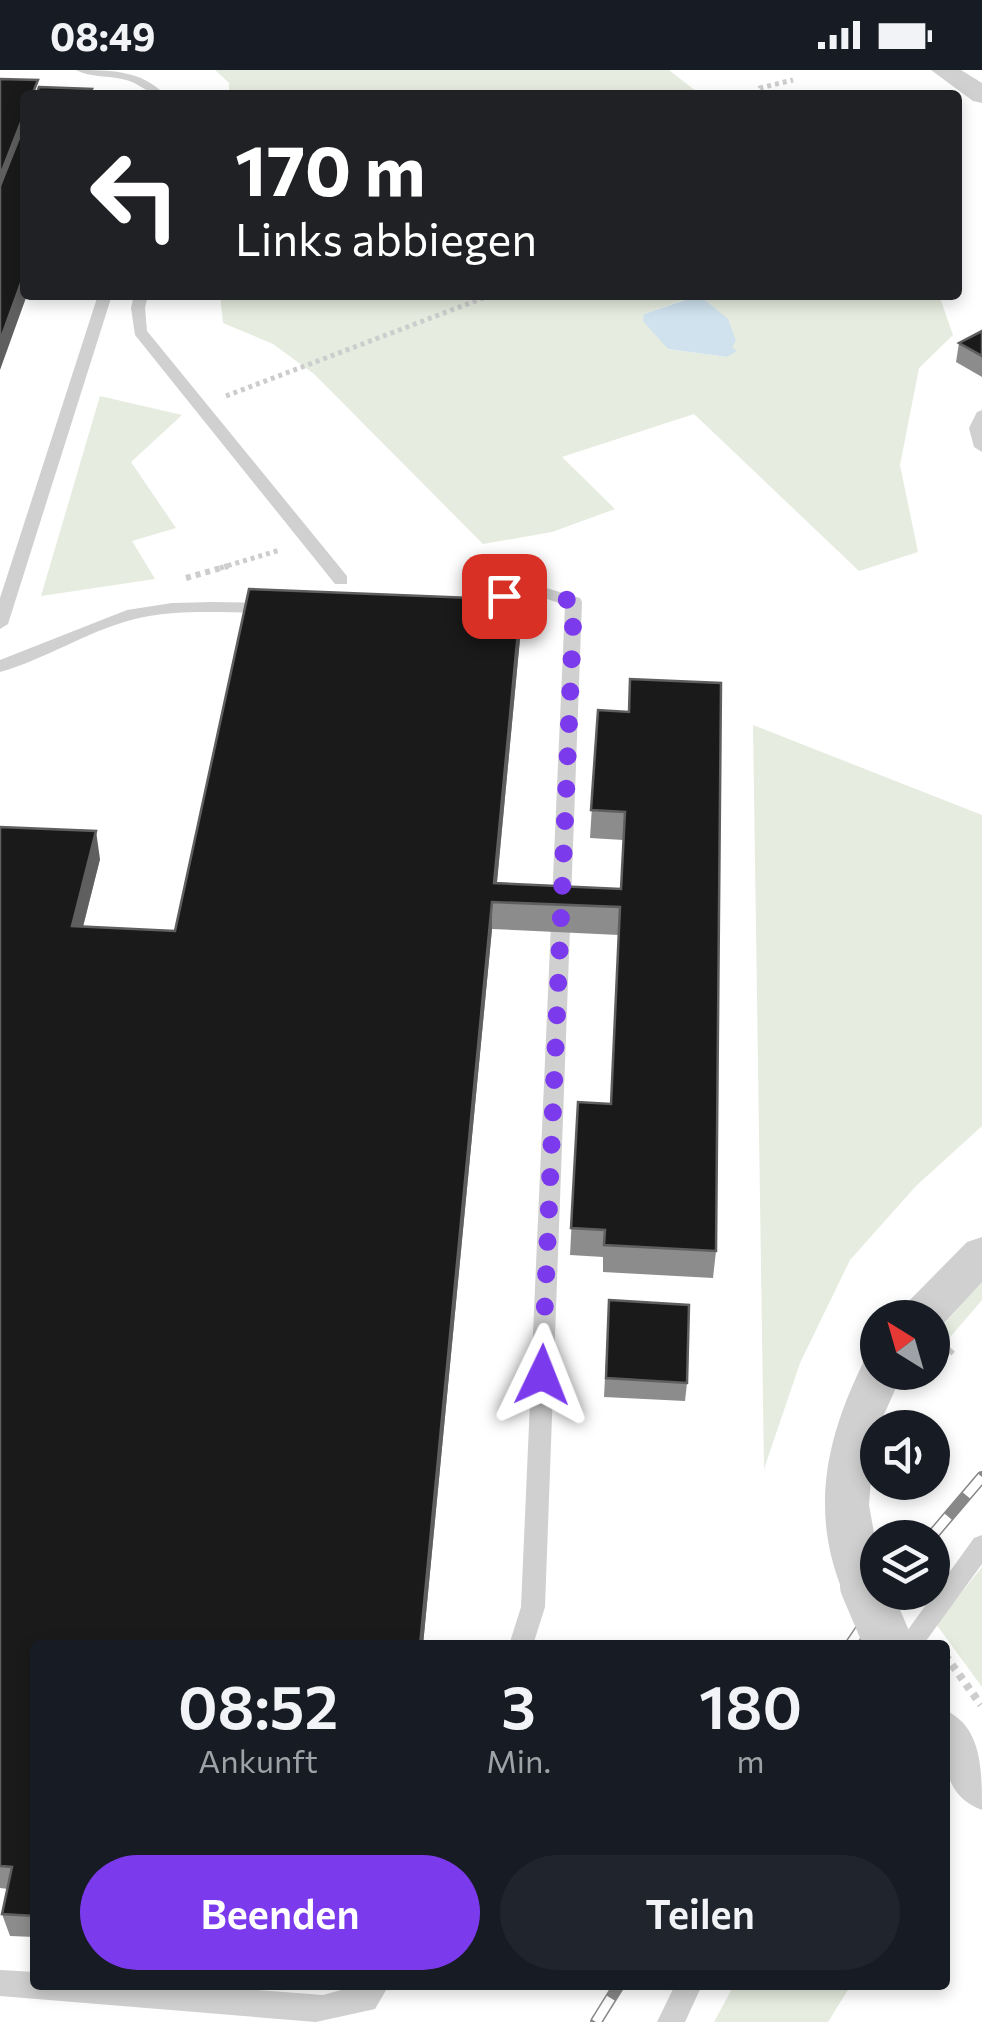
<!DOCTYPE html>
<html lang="de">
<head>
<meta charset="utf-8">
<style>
	:root { --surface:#171b24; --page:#20242c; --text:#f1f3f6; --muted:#9ea1a6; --accent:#7c3aed }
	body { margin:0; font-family:Commissioner,sans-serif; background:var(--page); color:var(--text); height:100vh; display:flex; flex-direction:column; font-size:38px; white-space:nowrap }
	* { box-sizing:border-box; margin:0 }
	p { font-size:32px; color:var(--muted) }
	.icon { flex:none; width:55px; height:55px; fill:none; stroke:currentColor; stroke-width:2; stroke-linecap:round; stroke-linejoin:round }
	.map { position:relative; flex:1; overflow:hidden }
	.panel { position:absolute; left:30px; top:1570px; width:920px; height:350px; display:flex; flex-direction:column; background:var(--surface); border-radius:10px; box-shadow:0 5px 15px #0003 }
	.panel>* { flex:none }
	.banner { position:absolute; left:20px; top:20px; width:942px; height:210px; border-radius:10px; box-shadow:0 5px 15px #0003; background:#202124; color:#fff; overflow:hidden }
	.needle { width:65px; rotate:323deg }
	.controls { position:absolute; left:860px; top:1230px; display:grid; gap:20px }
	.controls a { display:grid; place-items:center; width:90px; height:90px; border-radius:50%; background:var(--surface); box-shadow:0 5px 15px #0003; font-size:50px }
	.pin { position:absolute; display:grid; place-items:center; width:85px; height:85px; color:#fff; margin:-42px; border-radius:20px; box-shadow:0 5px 15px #0006 }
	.me { position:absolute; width:110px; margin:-55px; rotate:2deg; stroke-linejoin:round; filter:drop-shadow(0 0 8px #0008) }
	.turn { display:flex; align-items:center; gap:35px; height:210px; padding:0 50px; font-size:45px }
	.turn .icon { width:130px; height:130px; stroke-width:2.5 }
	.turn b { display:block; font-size:70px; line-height:85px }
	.eta { display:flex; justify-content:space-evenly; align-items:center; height:170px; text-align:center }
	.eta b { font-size:60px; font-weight:600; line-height:70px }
	.action { display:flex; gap:20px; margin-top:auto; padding:20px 50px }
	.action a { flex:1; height:115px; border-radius:60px; background:var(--accent); color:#fff; font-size:40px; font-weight:600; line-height:115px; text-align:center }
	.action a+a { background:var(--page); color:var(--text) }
	.status { display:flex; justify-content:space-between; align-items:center; height:70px; padding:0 50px; background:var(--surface); direction:ltr }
	.status svg { height:28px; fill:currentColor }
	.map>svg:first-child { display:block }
	.green { fill:#e6ecdf }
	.water { fill:#cfe2ee }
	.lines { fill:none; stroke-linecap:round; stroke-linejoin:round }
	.path-far2 { stroke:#cdcdcd; stroke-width:5; stroke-dasharray:4 4; stroke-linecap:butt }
	.path-far1 { stroke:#cdcdcd; stroke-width:6; stroke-dasharray:5 5; stroke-linecap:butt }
	.path { stroke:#cdcdcd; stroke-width:8; stroke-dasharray:6 6; stroke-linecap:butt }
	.service { fill:#d0d0d0; fill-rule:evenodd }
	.minor { fill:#d0d0d0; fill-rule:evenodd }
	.rail-casing { stroke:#888; stroke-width:12 }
	.rail { stroke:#fff; stroke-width:9; stroke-dasharray:28; stroke-linecap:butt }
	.minor-bridge { stroke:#d0d0d0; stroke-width:48 }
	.wall { fill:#8c8c8c }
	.shaded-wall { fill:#5f5f5f }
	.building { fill:#1a1a1a; stroke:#5f5f5f; stroke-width:2.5 }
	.route { stroke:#7c3aed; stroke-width:18; stroke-dasharray:0 32.4 }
</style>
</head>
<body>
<div class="status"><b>08:49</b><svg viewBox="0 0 49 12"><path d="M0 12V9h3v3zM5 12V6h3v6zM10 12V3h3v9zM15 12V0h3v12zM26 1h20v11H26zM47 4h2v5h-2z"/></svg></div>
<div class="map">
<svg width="982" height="1952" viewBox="0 0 982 1952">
	<rect width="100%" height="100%" fill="#fff"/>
	<!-- green -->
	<g class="green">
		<polygon points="215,0 669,0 701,25 229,25 229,13"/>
		<polygon points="220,225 697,225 644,244 668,279 727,287 732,277 728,250 699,225 939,225 953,265 919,298 900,395 918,482 859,501 694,344 562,387 615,439 552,462 483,474 314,304 273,274 223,253"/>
		<polygon points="100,326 182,345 131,392 176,458 132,471 155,509 41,526"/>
		<polygon points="753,655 982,745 982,1056 916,1116 850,1190 800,1293 764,1399"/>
		<polygon points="982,1211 982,1230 939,1280 933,1280 932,1268"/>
		<polygon points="982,1497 982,1617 936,1554"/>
		<polygon points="734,1915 851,1915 828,1952 714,1952"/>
	</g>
	<!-- water -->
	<polygon class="water" points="699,225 728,249 736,271 732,277 737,281 727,287 668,279 643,251 644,244"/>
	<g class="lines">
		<!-- path-far2 -->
		<g class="path-far2">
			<polyline points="755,25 760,18 793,10"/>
			<polyline points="226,326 491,225"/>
			<polyline points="220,498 280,480"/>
		</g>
		<!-- path-far1 -->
		<polyline class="path-far1" points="186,508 228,496"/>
		<!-- path -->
		<g class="path">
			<polyline points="932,1300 952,1279"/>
			<polyline points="945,1585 981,1635"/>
		</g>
		<!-- service -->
		<g class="service">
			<path d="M 76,0 C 109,0 142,0 165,25 C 148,25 141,14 126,10 C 109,5 90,8 76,0 Z"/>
			<polygon points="98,225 112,225 8,554 0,559 0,528"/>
			<polygon points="134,225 148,225 145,238 147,261 347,506 347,514 335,514 135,265 131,238"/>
			<polygon points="982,340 982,382 974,377 969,358 977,342"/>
			<polygon points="536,515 580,528 582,532 545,1537 533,1575 509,1575 521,1537 565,535 535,525 465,539 457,534 465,529"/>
			<path d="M 214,532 L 272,533 L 280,538 L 272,543 C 226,543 176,538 131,550 C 86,562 46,589 0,602 L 0,590 L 127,540 L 172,533 Z"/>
			<polygon points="982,1465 982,1494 923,1575 897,1575 974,1468"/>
			<polygon points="0,1900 35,1902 35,1915 192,1915 323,1925 359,1915 389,1915 375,1939 316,1952 0,1926"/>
			<polygon points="675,1915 702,1915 685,1952 657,1952"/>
		</g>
		<!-- minor -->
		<g class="minor">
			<polygon points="931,0 961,0 982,13 982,33 973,31"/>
			<polygon points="982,1167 982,1212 937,1261 932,1262 932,1248 899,1248 905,1235 967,1172"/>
			<path d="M 878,1285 L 878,1302 L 903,1302 L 878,1358 L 872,1395 L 869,1435 L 878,1485 L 878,1522 L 885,1522 L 881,1531 L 864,1537 L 847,1531 C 808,1446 825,1369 865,1289 Z"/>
			<path d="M 945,1640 C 982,1657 982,1699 982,1740 C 937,1723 945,1680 945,1640 Z"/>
		</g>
		<!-- rail casing -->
		<g class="rail-casing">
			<g id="rail">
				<polyline points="930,1468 982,1407"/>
				<polyline points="850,1575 886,1522"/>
				<polyline points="596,1952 619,1915"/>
			</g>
		</g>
		<!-- rail -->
		<use href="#rail" class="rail"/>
		<!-- minor-bridge -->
		<polyline class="minor-bridge" points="864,1516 889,1575"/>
	</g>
	<!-- wall -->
	<g class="wall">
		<polygon points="982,261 982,307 956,292 959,273"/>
		<polygon points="521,530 521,558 497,813 621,819 623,770 590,768 598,640 629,642 716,1181 713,1208 603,1202 603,1187 570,1185 578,1032 611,1034 619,865 492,859 423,1575 35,1575 35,1867 10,1866 2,1844 8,1819 0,1818 0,757 100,789 83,857 175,861"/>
		<polygon points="609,1230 687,1313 685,1331 604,1327"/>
	</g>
	<!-- shaded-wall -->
	<g class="shaded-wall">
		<polygon points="25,42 25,78 0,143 0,106"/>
		<polygon points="25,202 25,225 27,225 0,300 0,271"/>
		<polygon points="521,530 521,558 495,832 494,813"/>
		<polygon points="96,761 100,789 76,884 72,856"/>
		<polygon points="492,832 492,859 423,1575 420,1575"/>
	</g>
	<!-- building -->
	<g class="building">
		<polygon points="0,9 38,10 32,25 25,25 25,42 0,106"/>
		<polygon points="39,17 92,19 89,25 36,25"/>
		<polygon points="25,53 25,202 0,271 0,116"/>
		<polygon points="982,261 982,286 959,273"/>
		<polygon points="249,519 521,530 494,813 621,819 625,742 591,740 598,640 629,642 630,609 721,613 716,1181 604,1175 605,1160 571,1158 578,1032 611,1034 620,837 492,832 420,1575 35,1575 35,1846 2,1844 12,1797 0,1796 0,757 96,761 72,856 175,861"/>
		<polygon points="609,1230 689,1235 687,1313 606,1308"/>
	</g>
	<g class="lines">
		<!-- route -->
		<polyline class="route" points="504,526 536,520 574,532 542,1305"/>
	</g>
</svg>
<div class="controls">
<a><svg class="needle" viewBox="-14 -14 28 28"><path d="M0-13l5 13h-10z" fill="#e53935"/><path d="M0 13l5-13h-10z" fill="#9ea1a6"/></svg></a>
<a><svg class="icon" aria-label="sound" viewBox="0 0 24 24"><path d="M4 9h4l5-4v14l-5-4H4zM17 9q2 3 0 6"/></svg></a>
<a><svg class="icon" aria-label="layers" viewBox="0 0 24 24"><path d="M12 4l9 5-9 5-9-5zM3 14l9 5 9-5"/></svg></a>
</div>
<div class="pin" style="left:504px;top:526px;background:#d93025"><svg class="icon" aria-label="arrive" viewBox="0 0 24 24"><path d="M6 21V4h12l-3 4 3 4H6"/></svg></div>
<svg class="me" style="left:542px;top:1305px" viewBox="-20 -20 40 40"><path d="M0-17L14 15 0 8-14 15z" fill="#7c3aed" stroke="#fff" stroke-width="4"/></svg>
<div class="banner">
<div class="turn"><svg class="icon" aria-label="left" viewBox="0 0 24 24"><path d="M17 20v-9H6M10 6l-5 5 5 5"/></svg><div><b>170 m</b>Links abbiegen</div></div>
</div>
<section class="panel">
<div class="eta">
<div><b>08:52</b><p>Ankunft</p></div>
<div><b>3</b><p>Min.</p></div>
<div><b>180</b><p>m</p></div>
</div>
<div class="action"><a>Beenden</a><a>Teilen</a></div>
</section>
</div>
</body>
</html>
